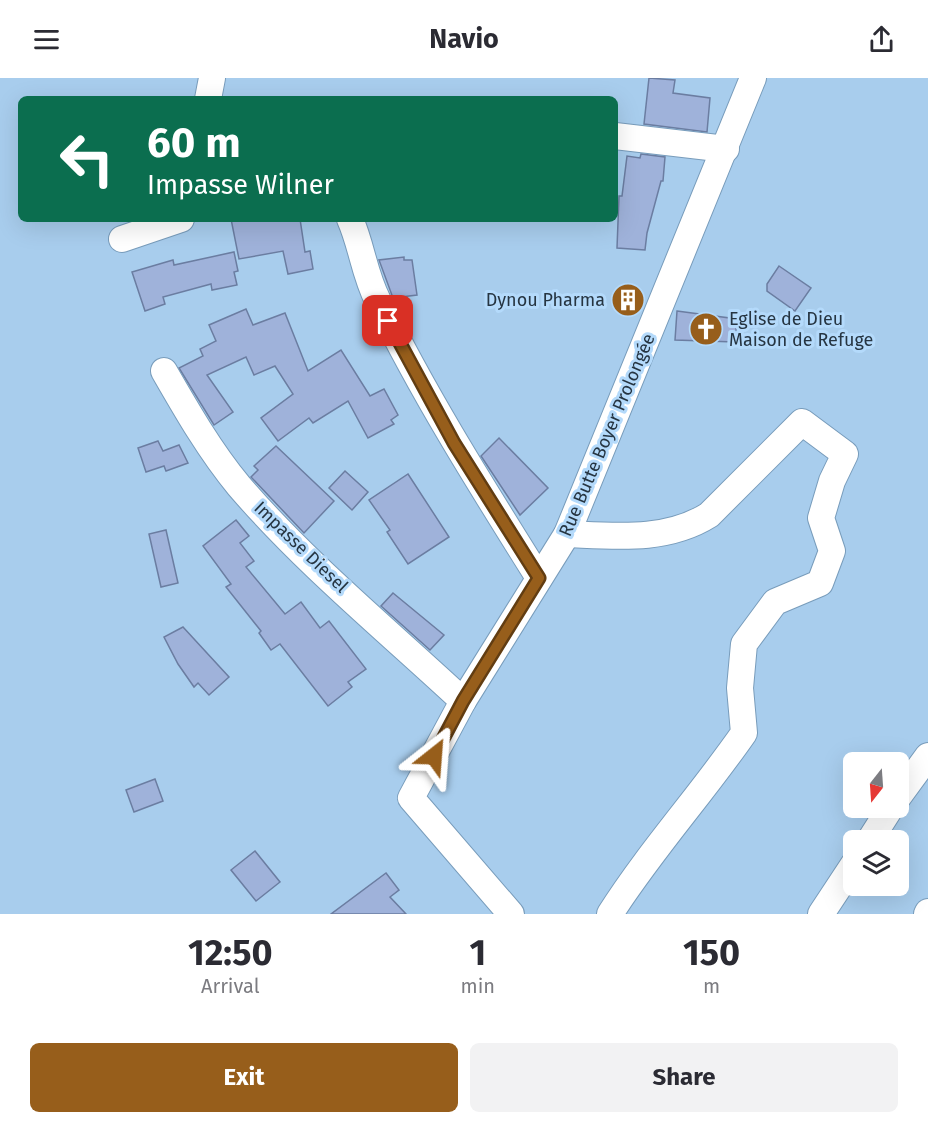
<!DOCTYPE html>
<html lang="en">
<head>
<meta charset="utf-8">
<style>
	:root { --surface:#fff; --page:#f2f2f3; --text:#2b2b33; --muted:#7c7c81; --accent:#975e1b }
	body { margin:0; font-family:"Fira Sans",sans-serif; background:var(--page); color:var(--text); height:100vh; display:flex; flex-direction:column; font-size:22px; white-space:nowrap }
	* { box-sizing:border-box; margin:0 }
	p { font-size:20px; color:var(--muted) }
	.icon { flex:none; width:33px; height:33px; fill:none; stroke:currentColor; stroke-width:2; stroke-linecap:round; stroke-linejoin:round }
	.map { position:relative; height:836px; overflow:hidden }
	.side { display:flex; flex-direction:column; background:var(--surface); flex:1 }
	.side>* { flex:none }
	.hud { position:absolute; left:18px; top:18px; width:600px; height:126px; border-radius:9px; box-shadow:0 6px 24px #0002; background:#0b6e4f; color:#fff; overflow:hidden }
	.needle { width:39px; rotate:197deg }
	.controls { position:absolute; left:843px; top:674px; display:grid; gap:12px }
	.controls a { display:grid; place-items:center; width:66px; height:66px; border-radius:9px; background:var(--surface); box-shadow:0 6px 24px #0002; font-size:30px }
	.pin { position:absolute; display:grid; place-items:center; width:51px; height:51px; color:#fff; margin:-26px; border-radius:12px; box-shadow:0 3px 9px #0006 }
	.me { position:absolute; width:66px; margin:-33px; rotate:28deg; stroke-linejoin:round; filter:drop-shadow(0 0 4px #0008) }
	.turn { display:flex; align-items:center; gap:21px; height:126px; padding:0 30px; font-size:27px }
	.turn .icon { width:78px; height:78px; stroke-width:2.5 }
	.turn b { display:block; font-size:42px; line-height:51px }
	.eta { display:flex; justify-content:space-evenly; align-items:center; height:102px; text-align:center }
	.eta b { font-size:36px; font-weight:700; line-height:42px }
	.action { display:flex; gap:12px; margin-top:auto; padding:12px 30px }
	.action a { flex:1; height:69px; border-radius:9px; background:var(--accent); color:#fff; font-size:24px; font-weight:700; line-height:69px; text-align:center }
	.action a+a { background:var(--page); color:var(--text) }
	header { display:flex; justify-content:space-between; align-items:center; height:78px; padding:0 30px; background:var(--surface); font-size:27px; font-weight:700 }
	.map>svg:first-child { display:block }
	.building { fill:#9fb2da; stroke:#6b7da1; stroke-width:1.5 }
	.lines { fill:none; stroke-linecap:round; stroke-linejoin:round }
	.minor-casing { stroke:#789cbb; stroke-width:28 }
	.minor { stroke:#fff; stroke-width:26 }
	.route-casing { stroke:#623d12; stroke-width:15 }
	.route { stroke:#975e1b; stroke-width:10 }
	.labels { text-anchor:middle; stroke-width:6; stroke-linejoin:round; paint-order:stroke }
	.poi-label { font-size:18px; fill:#263542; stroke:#b4dafb; text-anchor:end }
	.street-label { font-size:18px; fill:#263542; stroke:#b4dafb }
</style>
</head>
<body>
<header><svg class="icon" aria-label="menu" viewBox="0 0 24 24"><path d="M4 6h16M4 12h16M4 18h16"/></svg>Navio<svg class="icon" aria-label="share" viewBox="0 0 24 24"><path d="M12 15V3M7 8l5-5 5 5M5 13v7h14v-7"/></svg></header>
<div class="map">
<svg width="928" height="836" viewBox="0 0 928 836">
	<rect width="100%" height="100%" fill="#a8cded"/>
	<!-- building -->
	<g class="building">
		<polygon points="649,0 675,2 673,15 710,20 707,54 644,46"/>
		<polygon points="641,76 665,79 663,103 661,103 647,155 645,172 617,170 619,118 622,118 627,78 640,80"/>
		<polygon points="231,141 300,141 305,174 310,173 313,191 288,196 283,173 239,181"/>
		<polygon points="234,174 238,193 234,194 237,207 212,212 211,206 163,219 165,226 145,233 132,194 173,182 174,187"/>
		<polygon points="404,179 404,182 412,182 417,217 393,220 379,182"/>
		<polygon points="779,188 811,210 795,233 767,213 767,206"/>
		<polygon points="620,211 641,218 635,235 615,227"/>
		<polygon points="246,231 253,247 285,235 308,293 341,272 370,318 384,311 398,337 391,342 394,346 368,360 348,323 313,345 309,340 278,363 261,340 293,316 275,288 254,297 246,279 207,297 233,334 214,347 179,290 203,278 200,271 216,263 209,247"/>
		<polygon points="677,233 737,241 735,264 675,262"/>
		<polygon points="499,360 548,410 520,437 481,378"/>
		<polygon points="158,363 163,373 179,367 188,385 166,393 164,388 146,394 138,370"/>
		<polygon points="276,368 334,423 304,455 251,399 258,392 254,388"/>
		<polygon points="345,393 368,414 352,432 329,410"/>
		<polygon points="408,396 449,459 408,486 387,454 390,452 369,422"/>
		<polygon points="236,442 249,458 240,465 254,483 246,489 285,536 301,524 320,550 329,543 366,591 348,604 352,609 328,628 280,566 271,572 259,555 261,553 226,509 231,506 203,468"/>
		<polygon points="166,452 178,505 161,509 149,456"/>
		<polygon points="393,515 444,557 430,572 381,528"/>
		<polygon points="183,549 229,599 209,617 198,605 194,609 178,586 164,559"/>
		<polygon points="155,701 163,723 134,734 126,712"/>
		<polygon points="255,773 280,804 256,823 231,792"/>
		<polygon points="386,795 399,812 390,819 406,836 331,836"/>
	</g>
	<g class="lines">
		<!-- minor casing -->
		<g class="minor-casing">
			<g id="minor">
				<polyline points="208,21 212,0"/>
				<polyline points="615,58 726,71"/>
				<path d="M 350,141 C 362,168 364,196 378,223 C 425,319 482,409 539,500"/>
				<polyline points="122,161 181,141"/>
				<path d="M 164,293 C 187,333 210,373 239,408 C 306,486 388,553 463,623"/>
				<path d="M 567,456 C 615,458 666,464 709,437 L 802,344 L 845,376 L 832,403 L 821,440 L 832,473 L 820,505 L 775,524 L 744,566 L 740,610 L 744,655 C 701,717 650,773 610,836"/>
				<polyline points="898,719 928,678"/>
				<polyline points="870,762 891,729"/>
				<polyline points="511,836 411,720 463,623 567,456 753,0"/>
				<polyline points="821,836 854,786"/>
				<polyline points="927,836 928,834"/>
			</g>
		</g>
		<!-- minor -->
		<use href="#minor" class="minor"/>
	</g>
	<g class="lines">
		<!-- route casing -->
		<g class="route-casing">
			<polyline id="route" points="388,243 454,365 539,500 463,623 434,678"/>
		</g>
		<!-- route -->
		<use href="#route" class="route"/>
	</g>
	<!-- icons -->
	<defs>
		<g id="building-disc" transform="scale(1.725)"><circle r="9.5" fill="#975e1b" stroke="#b4dafb"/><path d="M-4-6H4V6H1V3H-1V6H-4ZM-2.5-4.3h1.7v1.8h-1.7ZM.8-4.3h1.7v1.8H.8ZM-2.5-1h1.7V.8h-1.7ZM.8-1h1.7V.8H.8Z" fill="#fff"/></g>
		<g id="church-disc" transform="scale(1.725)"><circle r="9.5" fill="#975e1b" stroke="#b4dafb"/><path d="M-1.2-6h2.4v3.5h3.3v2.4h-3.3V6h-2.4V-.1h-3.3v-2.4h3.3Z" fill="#fff"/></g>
	</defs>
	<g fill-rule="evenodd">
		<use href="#building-disc" x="628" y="222"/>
		<use href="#church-disc" x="706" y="251"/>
	</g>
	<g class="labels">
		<!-- poi labels -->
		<g class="poi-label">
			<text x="605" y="228">Dynou Pharma</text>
			<text x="729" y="247" text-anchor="start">Eglise de Dieu<tspan x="729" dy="21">Maison de Refuge</tspan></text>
		</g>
		<!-- street labels -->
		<g class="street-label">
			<text transform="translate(607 357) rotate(-67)" y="6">Rue Butte Boyer Prolongée</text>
			<text transform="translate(301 469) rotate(44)" y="6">Impasse Diesel</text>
		</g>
	</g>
</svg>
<div class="controls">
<a><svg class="needle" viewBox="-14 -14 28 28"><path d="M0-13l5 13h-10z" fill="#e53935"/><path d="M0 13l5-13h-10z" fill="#7c7c81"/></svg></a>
<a><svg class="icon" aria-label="layers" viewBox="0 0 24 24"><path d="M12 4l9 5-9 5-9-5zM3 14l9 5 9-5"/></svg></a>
</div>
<div class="pin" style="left:388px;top:243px;background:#d93025"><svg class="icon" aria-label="arrive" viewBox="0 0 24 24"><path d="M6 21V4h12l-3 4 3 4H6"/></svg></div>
<svg class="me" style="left:434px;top:678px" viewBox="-20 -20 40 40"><path d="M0-17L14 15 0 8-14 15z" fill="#975e1b" stroke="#fff" stroke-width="4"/></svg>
<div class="hud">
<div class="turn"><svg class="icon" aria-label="left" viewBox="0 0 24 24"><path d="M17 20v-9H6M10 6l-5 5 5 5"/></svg><div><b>60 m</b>Impasse Wilner</div></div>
</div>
</div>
<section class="side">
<div class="eta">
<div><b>12:50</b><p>Arrival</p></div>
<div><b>1</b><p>min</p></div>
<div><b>150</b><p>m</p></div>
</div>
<div class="action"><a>Exit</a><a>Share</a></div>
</section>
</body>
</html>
